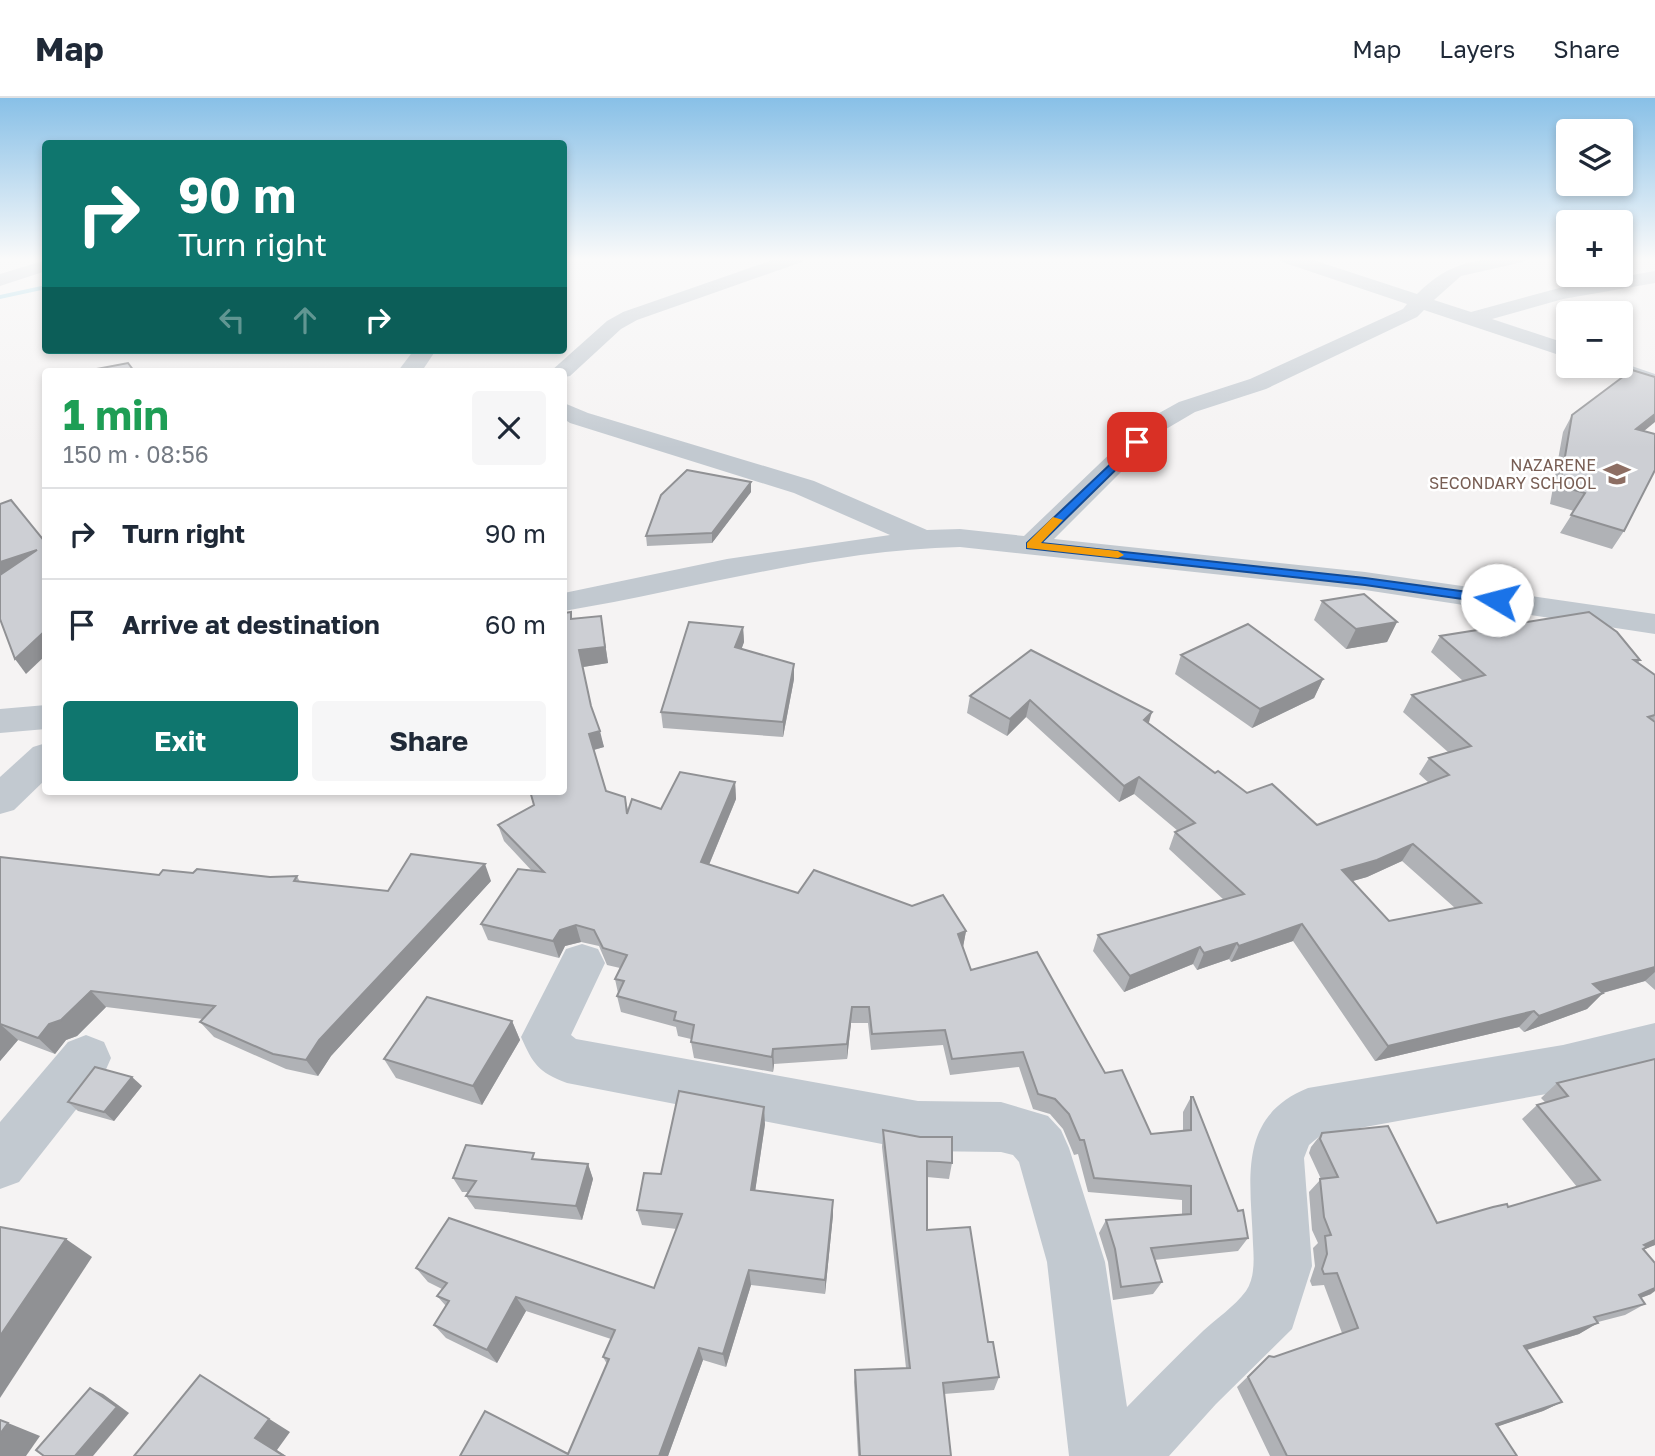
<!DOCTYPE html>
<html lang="en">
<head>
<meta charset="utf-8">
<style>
	:root { --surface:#fff; --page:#f6f6f7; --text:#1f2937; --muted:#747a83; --line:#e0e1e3; --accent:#0f766e }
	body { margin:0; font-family:"Golos Text",sans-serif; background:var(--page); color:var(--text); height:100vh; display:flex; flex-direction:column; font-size:26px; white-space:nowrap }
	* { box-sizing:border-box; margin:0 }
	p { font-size:23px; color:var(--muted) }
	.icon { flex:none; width:38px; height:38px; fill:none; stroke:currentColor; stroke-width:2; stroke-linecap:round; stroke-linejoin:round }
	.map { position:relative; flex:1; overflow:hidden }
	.side { position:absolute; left:42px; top:270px; width:525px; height:427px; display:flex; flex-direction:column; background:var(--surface); border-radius:7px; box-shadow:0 4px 10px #0003 }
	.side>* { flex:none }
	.guide { position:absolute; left:42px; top:42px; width:525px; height:214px; border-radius:7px; box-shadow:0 4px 10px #0003; background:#0f766e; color:#fff; overflow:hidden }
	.tools { position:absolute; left:1556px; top:21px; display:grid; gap:14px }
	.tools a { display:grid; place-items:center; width:77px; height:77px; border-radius:7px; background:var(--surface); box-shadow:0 4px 10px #0003; font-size:35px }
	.pin { position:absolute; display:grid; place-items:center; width:60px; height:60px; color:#fff; margin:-30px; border-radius:14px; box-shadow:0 4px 10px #0006 }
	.me { position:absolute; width:77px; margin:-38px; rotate:278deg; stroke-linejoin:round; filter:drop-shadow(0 0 5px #0008) }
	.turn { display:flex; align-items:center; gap:24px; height:147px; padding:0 21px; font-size:32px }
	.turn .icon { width:91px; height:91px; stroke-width:2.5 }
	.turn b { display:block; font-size:49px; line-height:60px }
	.lanes { display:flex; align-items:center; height:66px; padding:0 21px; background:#0003; justify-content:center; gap:35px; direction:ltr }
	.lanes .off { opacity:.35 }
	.round { display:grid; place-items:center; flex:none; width:74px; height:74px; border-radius:7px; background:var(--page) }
	.summary { display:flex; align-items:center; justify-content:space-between; height:119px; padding:0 21px }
	h1 { font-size:42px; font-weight:700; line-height:52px; color:#1e9e55 }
	.action { display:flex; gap:14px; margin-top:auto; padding:14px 21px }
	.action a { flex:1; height:80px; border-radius:7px; background:var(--accent); color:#fff; font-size:28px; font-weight:700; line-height:80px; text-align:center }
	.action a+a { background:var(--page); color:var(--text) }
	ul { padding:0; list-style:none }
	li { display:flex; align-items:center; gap:21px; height:91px; padding:0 21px; border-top:2px solid var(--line) }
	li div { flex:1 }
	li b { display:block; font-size:26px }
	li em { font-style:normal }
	header { display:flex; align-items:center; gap:42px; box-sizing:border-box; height:98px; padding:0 35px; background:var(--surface); border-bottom:2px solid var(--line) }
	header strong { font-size:33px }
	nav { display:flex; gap:38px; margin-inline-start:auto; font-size:24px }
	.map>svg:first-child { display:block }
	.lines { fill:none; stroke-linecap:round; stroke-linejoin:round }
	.stream { fill:#98d3e6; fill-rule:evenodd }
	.minor { fill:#c2c9d0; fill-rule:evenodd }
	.wall { fill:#b0b2b6; fill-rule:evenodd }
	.shaded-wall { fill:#909194 }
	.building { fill:#cdcfd4; stroke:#909194; stroke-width:2; fill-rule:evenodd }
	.route { fill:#1a73e8; stroke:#114b97; stroke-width:2 }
	.slow { fill:#f59e0b }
	.labels { text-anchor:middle; stroke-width:5; stroke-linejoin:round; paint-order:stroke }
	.far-education-label { font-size:16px; fill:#785e54; stroke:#fff; text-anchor:end }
</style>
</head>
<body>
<header>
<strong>Map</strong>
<nav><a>Map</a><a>Layers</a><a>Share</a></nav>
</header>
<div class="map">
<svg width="1655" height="1358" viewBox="0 0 1655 1358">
	<rect width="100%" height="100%" fill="#f5f3f3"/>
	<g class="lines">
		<!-- stream -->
		<polygon class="stream" points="46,187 46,191 0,201 0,197"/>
		<!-- minor -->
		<g class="minor">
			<polygon points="778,160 805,160 802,164 637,222 621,231 570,278 564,279 564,273 551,273 607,223 623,214"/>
			<path d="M 1279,160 L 1307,160 L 1417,196 C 1451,162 1479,160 1526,160 L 1523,164 L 1461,178 L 1434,202 L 1471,214 L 1563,189 L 1655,173 L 1655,185 L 1563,201 L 1492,221 L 1568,246 L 1568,260 L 1424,212 L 1417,219 L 1266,291 L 1195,314 L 1161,334 L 1054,441 L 1365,474 L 1655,516 L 1655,536 L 1365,492 L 960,449 C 826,452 695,491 564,513 L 564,495 L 727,461 L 890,437 L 794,395 L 570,325 L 564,321 L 564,305 L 588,315 L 814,383 L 927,432 L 960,431 L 1024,438 L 1143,324 L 1179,304 L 1250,281 L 1403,211 L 1407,206 L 1282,164 Z"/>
			<polygon points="46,162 46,173 0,188 0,176"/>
			<polygon points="414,252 436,252 422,273 398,273"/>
			<polygon points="1620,264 1655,276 1655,291 1601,273 1598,268 1620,268"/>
			<polygon points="46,607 46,631 0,635 0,611"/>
			<polygon points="46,645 46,681 14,712 0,716 0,679 33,649"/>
			<path d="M 582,846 L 598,851 L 605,865 L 571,937 L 576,941 L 918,1003 L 1001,1004 L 1048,1018 L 1061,1032 L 1069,1050 L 1105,1164 L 1127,1309 C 1152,1283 1177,1258 1203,1233 C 1216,1221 1235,1208 1246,1193 C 1255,1180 1254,1161 1253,1146 C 1251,1083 1236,1019 1308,990 L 1563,947 L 1655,925 L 1655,969 L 1563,993 L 1321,1037 L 1309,1047 L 1304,1060 L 1312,1168 L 1292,1231 L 1216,1306 L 1169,1358 L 1069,1358 L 1047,1164 L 1019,1064 L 1013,1057 L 1001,1054 L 918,1053 L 567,985 C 538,974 533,966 521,939 L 566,851 Z"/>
			<polygon points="86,937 104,944 111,960 104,976 19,1084 0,1091 0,1024 68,944"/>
		</g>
	</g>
	<!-- wall -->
	<g class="wall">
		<polygon points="1572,317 1644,333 1624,433 1612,451 1560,435 1574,413 1550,406 1563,334"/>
		<polygon points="751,394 712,445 647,448 646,438"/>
		<polygon points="1322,503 1397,524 1387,544 1346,551 1314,522"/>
		<polygon points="571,514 572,521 601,518 608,565 583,569 591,609 604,649 594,652 606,693 625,699 628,712 661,711 735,684 736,701 709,767 798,795 966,833 963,849 971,872 1105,975 1151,1036 1183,1033 1183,1014 1191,999 1248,1140 1238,1153 1154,1162 1162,1184 1153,1196 1113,1202 1108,1164 1099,1135 1106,1122 1182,1116 1182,1102 1088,1094 1078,1056 1074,1057 1063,1031 1050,1016 1033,1011 1019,969 950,977 943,947 871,952 868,925 851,925 847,961 774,966 773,974 694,960 691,944 691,941 678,938 676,929 621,914 617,898 618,895 615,881 620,870 607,867 599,848 581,844 565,848 559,860 488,842 481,826 532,773 504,743 498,727 534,707"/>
		<polygon points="743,529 744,544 741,551 794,581 783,639 663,630 661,614"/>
		<path d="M 1440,538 L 1640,562 L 1638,565 L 1655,577 L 1655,892 L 1645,883 L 1603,895 L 1587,911 L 1524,934 L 1519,929 L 1375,963 L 1293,843 L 1231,864 L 1229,861 L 1197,872 L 1193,866 L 1124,894 L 1093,853 L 1098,837 L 1224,802 L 1169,751 L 1175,734 L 1178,733 L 1134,696 L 1119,704 L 1026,619 L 1007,638 L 967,615 L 970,598 L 1031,552 L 1149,625 L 1215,675 L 1247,695 L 1317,727 L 1429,685 L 1419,676 L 1429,660 L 1448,654 L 1403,614 L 1412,597 L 1463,583 L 1431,554 ZM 1402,763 L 1455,810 L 1389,823 L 1352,783 L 1367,779 Z"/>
		<polygon points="1181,557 1323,581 1314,600 1252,630 1175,576"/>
		<polygon points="0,759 159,777 193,775 270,779 297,778 300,784 388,793 491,783 331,958 318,978 286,971 214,939 200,924 203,921 106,909 77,938 66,942 55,956 18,942 0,963"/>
		<polygon points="512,923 520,942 482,1007 396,980 384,961"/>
		<polygon points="1655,961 1655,1147 1643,1151 1651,1196 1641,1200 1645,1206 1625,1217 1598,1224 1579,1236 1527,1252 1562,1304 1543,1313 1498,1328 1517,1358 1270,1358 1237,1289 1269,1258 1274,1259 1342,1235 1324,1187 1312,1188 1310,1183 1315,1168 1313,1150 1318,1145 1312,1132 1309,1094 1321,1081 1309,1055 1311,1049 1322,1035 1437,1125 1508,1109 1577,1089 1522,1021 1537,1007 1546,1005 1541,1000 1557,985"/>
		<polygon points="142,988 114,1023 78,1013 68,1004"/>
		<polygon points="765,1026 755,1093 833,1102 833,1117 825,1196 751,1187 726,1269 703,1262 668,1358 460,1358 568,1356 607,1266 603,1259 611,1241 526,1213 497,1265 446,1240 434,1227 446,1208 437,1198 442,1191 428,1184 416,1170 654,1190 677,1131 642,1127 637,1112 661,1076"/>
		<polygon points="883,1032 920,1039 952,1065 949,1081 927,1079 927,1132 988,1244 999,1279 994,1292 944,1296 951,1358 858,1358 854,1284 855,1272 906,1270 882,1049"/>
		<polygon points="537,1061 588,1066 593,1081 582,1122 475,1111 466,1098 468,1094 462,1094 453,1080"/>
	</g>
	<!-- shaded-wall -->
	<g class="shaded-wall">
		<polygon points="1655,316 1655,324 1626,348 1636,331"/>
		<polygon points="751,384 751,394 712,445 712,435"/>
		<polygon points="37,452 0,481 0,464"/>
		<polygon points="601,518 608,565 583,569 579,552"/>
		<polygon points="1397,524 1387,544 1346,551 1356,531"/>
		<polygon points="743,529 744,544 737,564 735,549"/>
		<polygon points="46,532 46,557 26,576 15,561"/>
		<polygon points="794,566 794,581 783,639 783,624"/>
		<polygon points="1323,581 1314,600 1252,630 1260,611"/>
		<polygon points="1030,602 1026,619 1007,638 1010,621"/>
		<polygon points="1152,614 1147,631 1144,622"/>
		<polygon points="600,633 604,649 593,652 589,636"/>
		<polygon points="1139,679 1134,696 1119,704 1124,688"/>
		<polygon points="735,684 736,701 703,781 701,764"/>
		<polygon points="1413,746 1402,763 1367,779 1332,789 1342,772"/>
		<polygon points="485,766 491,783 331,958 318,978 306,962 319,942"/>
		<polygon points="1302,826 1293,843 1231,864 1239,848"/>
		<polygon points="576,827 581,844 565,848 559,860 553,843 560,832"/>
		<polygon points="966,833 963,849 955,852 958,836"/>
		<polygon points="1237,845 1229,861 1197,872 1204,855"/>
		<polygon points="1200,849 1193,866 1124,894 1130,878"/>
		<polygon points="1655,869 1655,874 1645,883 1577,902 1593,886"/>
		<polygon points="91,893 106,909 77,938 66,942 55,956 38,940 49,926"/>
		<polygon points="1603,895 1587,911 1524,934 1539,918"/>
		<polygon points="852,909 851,925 847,961 847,946"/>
		<polygon points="1534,913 1519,929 1375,963 1388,948"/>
		<polygon points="512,923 520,942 482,1007 473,988"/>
		<polygon points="0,926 18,942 0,963"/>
		<polygon points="773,951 774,966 773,974 772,959"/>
		<polygon points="132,979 142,988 114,1023 104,1014"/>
		<polygon points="764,1009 765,1026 753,1108 751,1092"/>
		<polygon points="588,1066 593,1081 582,1122 576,1108"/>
		<polygon points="833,1102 833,1117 825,1196 825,1182"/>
		<polygon points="66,1141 92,1159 0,1300 0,1238"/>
		<polygon points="1655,1142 1655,1147 1643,1152 1644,1147"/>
		<polygon points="749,1172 751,1187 726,1269 723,1256"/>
		<polygon points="1655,1190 1655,1193 1651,1196 1619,1208 1639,1197"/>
		<polygon points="516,1199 526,1213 497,1265 487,1252"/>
		<polygon points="1598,1225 1579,1236 1506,1258 1524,1248"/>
		<polygon points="699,1250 703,1262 668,1358 659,1358"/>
		<polygon points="200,1277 290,1334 277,1352 286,1358 284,1358 255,1340"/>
		<polygon points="90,1290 103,1296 129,1315 93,1358 75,1358"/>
		<polygon points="1562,1304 1543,1313 1479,1335 1496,1326"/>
		<polygon points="8,1325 40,1338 26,1358 0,1358 0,1336"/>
	</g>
	<!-- building -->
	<g class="building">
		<polygon points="128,265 134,273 86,273"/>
		<polygon points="1632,272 1655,279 1655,316 1636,331 1655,336 1655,372 1624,433 1571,417 1585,395 1560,388 1572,317"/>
		<polygon points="687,372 751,384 712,435 646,438 661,397"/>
		<polygon points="11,402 46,445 46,532 15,561 0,521 0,477 37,452 0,464 0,406"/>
		<polygon points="1364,496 1397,524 1356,531 1322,503"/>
		<polygon points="571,514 571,521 601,518 605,549 579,552 591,608 600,633 589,636 606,693 625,699 627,716 632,701 661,711 680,674 735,684 701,764 798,795 814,772 912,808 943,797 966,833 958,836 971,872 1037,854 1105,975 1122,972 1151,1036 1191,1032 1191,999 1193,999 1238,1113 1243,1112 1248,1140 1151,1150 1162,1184 1121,1189 1115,1151 1106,1122 1191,1116 1191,1088 1094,1080 1084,1042 1080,1042 1069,1016 1055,1001 1038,996 1023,954 952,961 945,932 872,936 869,909 852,909 847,946 773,951 772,959 691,944 694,927 674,922 676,914 617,898 624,883 615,881 627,857 603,850 594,832 576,827 560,832 553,843 481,826 518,771 544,774 498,727 534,707 530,693 564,693 564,515"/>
		<path d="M 1589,514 L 1617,534 L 1640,562 L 1634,562 L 1655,577 L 1655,617 L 1648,619 L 1655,624 L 1655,869 L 1593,886 L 1603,895 L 1539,918 L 1534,913 L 1388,948 L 1302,826 L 1239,848 L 1237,845 L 1204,855 L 1200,849 L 1130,878 L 1098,837 L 1244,796 L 1175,734 L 1195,725 L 1139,679 L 1124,688 L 1030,602 L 1010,621 L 970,598 L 1031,552 L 1152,614 L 1144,622 L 1215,675 L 1218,673 L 1247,695 L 1272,686 L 1317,727 L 1449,677 L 1429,660 L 1471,648 L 1412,597 L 1485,577 L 1440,538 ZM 1413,746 L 1481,805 L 1389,823 L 1342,772 L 1377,762 Z"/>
		<polygon points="689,524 743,529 735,549 794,566 783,624 661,614"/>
		<polygon points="1248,526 1323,581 1260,611 1181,557"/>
		<polygon points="411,756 485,766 319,942 306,962 273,956 200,924 215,908 91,893 61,922 49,926 38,940 0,926 0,759 159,777 163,772 193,775 197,771 270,779 297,778 294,783 388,793"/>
		<polygon points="427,899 512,923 473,988 384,961"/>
		<polygon points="1655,961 1655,1142 1644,1147 1647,1149 1643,1151 1655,1165 1655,1190 1639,1197 1645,1206 1594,1219 1598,1225 1524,1248 1562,1304 1496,1326 1517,1358 1287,1358 1248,1279 1269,1258 1274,1259 1358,1230 1337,1175 1324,1176 1322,1171 1327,1156 1325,1138 1331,1137 1324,1119 1320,1081 1338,1079 1320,1041 1322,1035 1388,1028 1437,1125 1493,1109 1507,1106 1508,1109 1600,1082 1537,1007 1568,998 1557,985"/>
		<polygon points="95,969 132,979 104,1014 68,1004"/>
		<polygon points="679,993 764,1009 751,1092 833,1102 825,1182 749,1172 723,1256 699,1250 659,1358 460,1358 485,1313 568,1356 609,1261 603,1259 615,1232 516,1199 487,1252 434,1227 449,1203 437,1198 447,1185 416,1170 449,1120 654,1190 682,1116 637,1112 644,1075 661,1076"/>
		<polygon points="883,1032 920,1039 952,1039 952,1065 927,1063 927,1132 970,1129 988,1244 993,1244 999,1279 943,1285 951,1358 860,1358 855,1272 910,1270"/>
		<polygon points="466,1047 534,1055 532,1061 588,1066 576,1108 466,1098 476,1083 453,1080"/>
		<polygon points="0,1129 66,1141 0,1238"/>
		<polygon points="200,1277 269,1321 255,1340 284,1358 134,1358"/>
		<polygon points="90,1290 117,1309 75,1358 44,1358 36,1352"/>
		<polygon points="0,1322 8,1325 0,1336"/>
	</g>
	<!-- sky -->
	<linearGradient id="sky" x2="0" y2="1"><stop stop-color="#88c0e7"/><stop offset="0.46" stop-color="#fafafa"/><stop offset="1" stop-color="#fafafa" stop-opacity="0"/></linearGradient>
	<rect width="1655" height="350" fill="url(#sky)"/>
	<!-- route -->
	<polygon class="route" points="1137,341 1142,344 1141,347 1041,445 1365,480 1497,498 1503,502 1497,506 1365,487 1027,450 1027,445"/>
	<!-- slow -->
	<polygon class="slow" points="1053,419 1063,422 1041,445 1118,453 1124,457 1118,460 1027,450 1027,445"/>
	<!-- icons -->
	<defs>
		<g id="school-bare" transform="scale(2.1)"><path d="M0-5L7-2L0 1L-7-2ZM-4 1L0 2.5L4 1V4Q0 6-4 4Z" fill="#8d6e63" stroke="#fff" stroke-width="2.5" paint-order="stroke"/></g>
	</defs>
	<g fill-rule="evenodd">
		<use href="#school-bare" x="1617" y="376"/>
	</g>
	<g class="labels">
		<!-- far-education labels -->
		<g class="far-education-label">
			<text x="1596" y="373">NAZARENE<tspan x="1596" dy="18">SECONDARY SCHOOL</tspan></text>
		</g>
	</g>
</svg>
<div class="tools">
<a><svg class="icon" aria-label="layers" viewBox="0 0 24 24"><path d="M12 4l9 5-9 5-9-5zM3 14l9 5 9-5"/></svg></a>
<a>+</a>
<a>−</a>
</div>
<div class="pin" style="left:1137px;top:344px;background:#d93025"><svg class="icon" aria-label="arrive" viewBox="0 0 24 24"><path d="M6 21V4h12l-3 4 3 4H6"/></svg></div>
<svg class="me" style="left:1497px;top:502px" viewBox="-20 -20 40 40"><circle r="19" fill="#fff"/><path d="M0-13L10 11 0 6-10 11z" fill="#1a73e8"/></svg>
<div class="guide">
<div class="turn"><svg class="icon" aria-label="right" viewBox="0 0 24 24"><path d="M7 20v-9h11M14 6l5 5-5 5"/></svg><div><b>90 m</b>Turn right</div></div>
<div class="lanes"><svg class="icon off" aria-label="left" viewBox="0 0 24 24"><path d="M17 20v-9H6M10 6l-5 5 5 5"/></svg><svg class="icon off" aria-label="ahead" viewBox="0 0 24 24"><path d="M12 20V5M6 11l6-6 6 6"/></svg><svg class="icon" aria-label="right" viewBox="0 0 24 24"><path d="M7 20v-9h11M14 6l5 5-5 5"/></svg></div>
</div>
<section class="side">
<div class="summary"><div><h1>1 min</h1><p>150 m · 08:56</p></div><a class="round"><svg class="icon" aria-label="close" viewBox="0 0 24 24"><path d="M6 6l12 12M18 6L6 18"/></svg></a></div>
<ul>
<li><svg class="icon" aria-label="right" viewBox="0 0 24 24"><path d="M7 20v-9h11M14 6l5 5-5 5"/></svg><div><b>Turn right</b></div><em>90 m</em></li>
<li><svg class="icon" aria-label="arrive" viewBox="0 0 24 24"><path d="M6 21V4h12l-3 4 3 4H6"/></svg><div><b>Arrive at destination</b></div><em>60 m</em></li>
</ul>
<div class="action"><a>Exit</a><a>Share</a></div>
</section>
</div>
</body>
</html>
